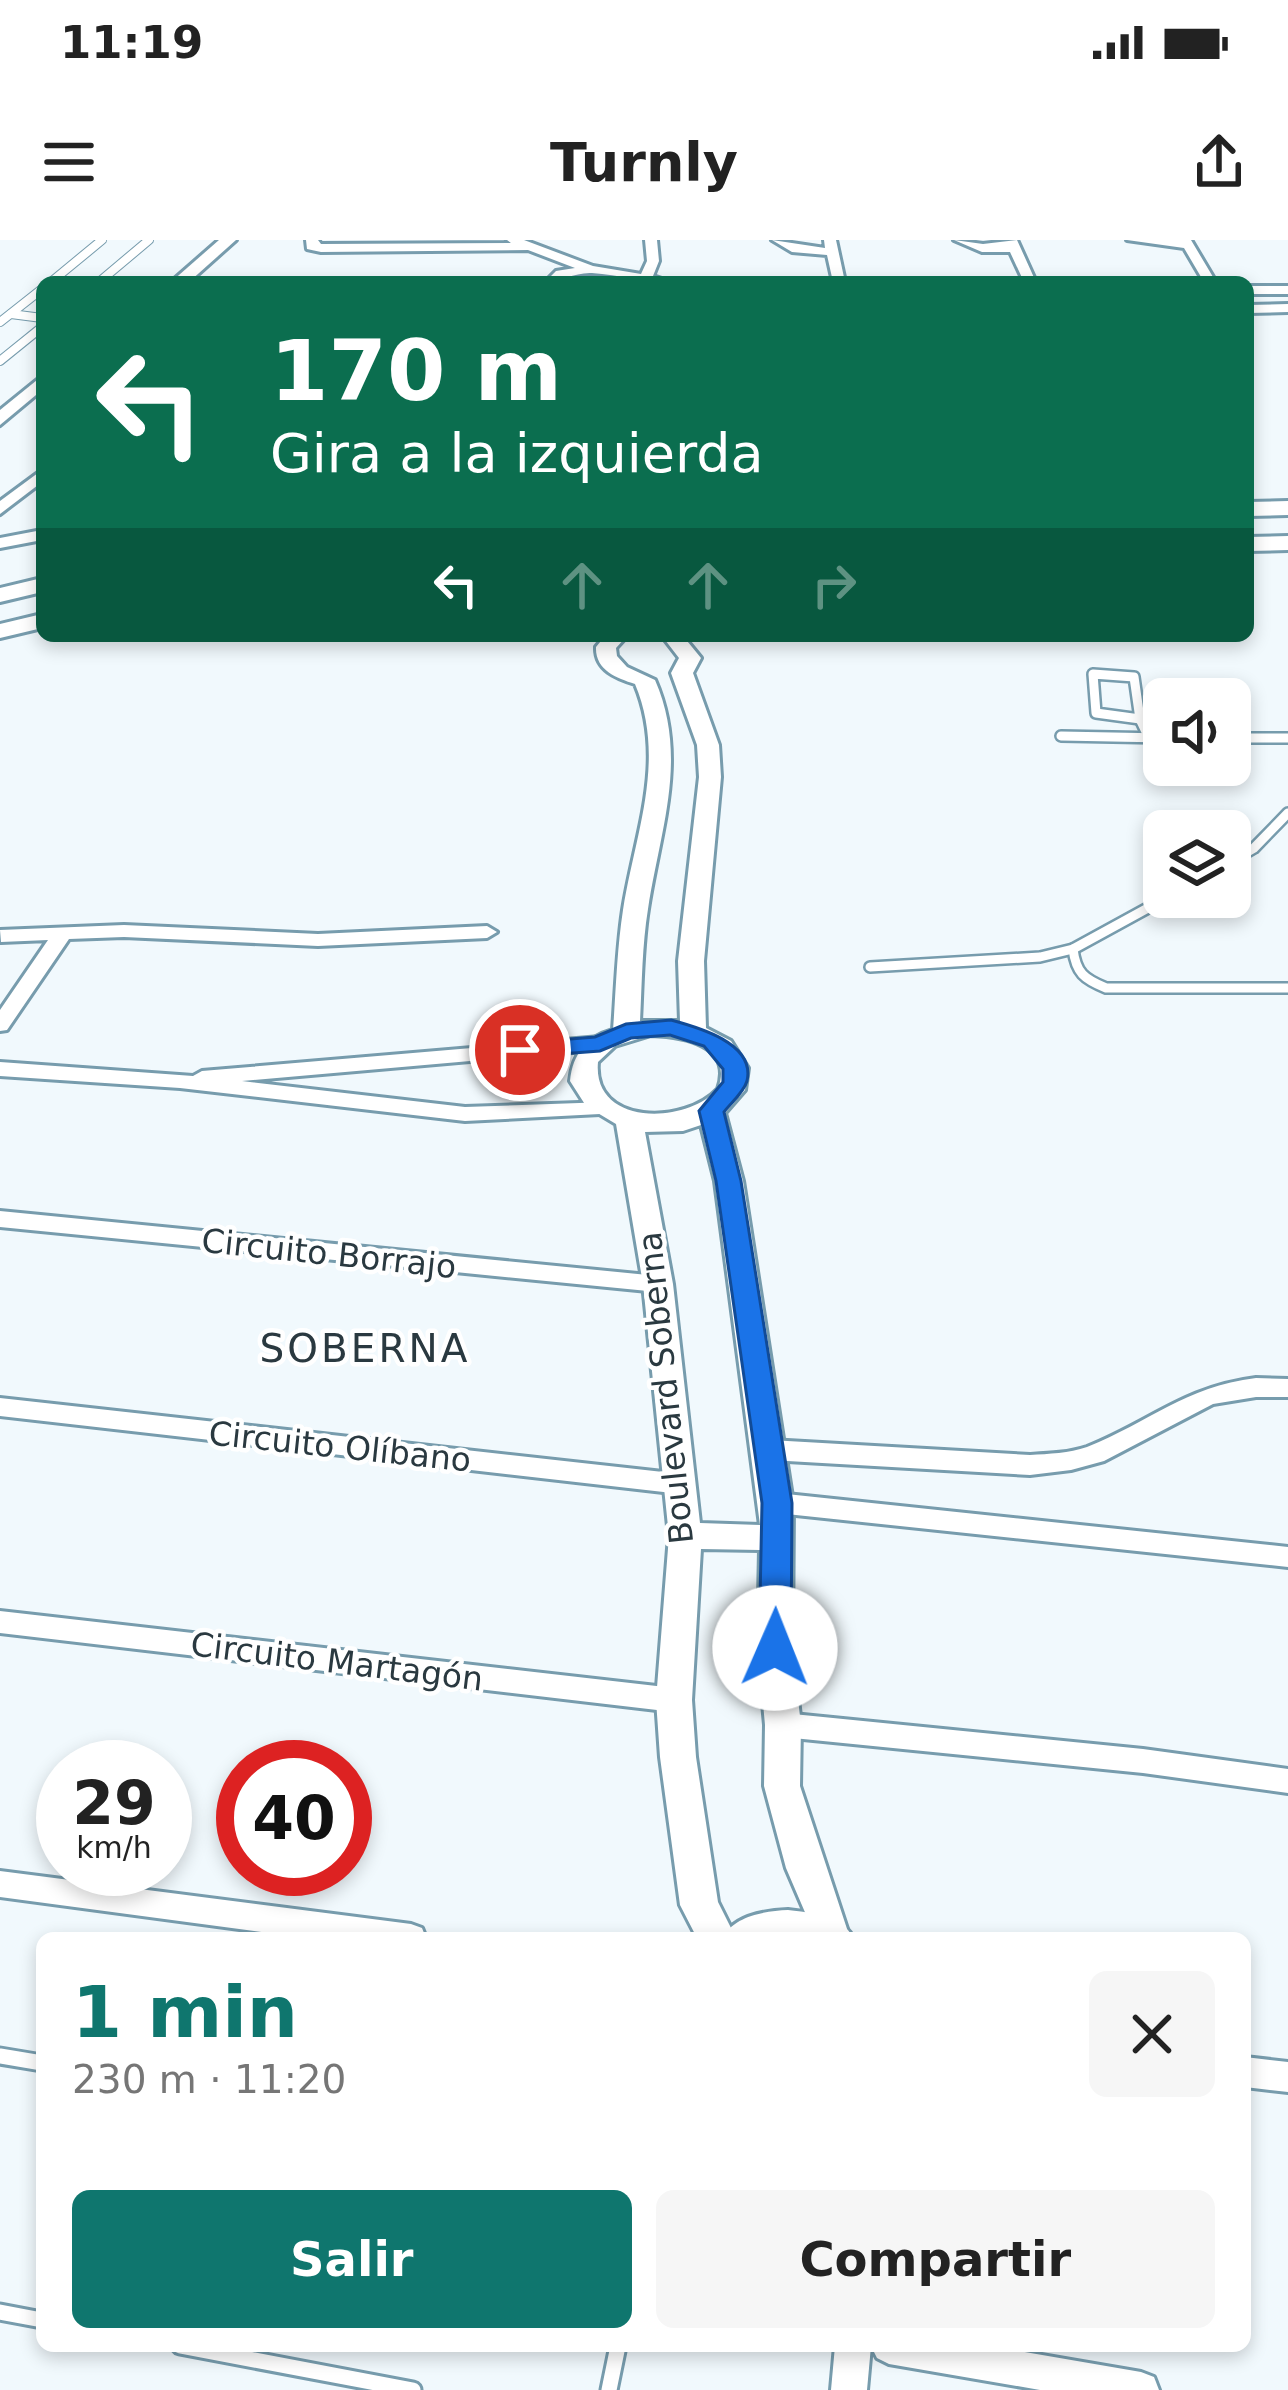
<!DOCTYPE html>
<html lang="es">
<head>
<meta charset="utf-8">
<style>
	:root { --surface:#fff; --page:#f6f6f6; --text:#222; --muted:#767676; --accent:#0f766e }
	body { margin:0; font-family:"DejaVu Sans",sans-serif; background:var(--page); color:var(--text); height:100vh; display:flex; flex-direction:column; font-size:45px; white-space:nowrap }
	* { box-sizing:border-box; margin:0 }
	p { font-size:39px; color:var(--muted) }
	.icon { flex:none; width:66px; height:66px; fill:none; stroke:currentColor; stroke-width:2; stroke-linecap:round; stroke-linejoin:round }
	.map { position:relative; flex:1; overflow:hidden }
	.drawer { position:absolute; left:36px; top:1692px; width:1215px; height:420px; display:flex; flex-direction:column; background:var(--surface); border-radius:18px; box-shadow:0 6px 18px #0003 }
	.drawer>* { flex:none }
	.hud { position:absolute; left:36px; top:36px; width:1218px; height:366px; border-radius:18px; box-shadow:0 6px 18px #0003; background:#0b6e4f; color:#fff; overflow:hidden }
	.fabs { position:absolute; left:1143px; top:438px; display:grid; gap:24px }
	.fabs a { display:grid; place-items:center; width:108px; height:108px; border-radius:18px; background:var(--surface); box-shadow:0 6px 18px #0003; font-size:60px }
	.speed { position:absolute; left:36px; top:1500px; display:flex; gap:24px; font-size:60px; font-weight:700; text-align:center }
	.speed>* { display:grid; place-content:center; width:156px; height:156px; border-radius:50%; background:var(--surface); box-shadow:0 6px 18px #0003; line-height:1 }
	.speed small { font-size:30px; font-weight:400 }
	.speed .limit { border:18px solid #d22; background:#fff; color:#111 }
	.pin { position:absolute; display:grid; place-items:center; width:102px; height:102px; color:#fff; margin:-51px; border:6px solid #fff; border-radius:50%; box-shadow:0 3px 12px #0007 }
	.me { position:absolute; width:132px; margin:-66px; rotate:1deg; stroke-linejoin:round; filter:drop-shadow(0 0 9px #0008) }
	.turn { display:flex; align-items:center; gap:42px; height:252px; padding:0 36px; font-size:54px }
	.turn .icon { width:156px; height:156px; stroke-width:2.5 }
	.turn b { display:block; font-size:84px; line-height:102px }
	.lanes { display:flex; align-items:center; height:114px; padding:0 36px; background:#0003; justify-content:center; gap:60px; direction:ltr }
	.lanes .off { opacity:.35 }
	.round { display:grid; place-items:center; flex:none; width:126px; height:126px; border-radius:18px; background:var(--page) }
	.headline { display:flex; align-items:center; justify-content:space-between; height:204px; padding:0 36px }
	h1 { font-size:72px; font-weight:800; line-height:90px; color:var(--accent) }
	.cta { display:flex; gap:24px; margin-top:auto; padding:24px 36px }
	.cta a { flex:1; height:138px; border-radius:18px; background:var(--accent); color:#fff; font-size:48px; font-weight:800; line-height:138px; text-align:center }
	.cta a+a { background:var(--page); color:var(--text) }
	.status { display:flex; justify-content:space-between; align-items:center; height:84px; padding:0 60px; background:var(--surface); direction:ltr }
	.status svg { height:33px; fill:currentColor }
	header { display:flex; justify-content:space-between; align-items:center; height:156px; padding:0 36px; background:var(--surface); font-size:54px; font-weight:800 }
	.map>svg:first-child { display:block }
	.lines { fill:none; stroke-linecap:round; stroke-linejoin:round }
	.service-far2-casing { stroke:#779cad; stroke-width:10 }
	.service-far1-casing { stroke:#779cad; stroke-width:14 }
	.service-casing { stroke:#779cad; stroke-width:21 }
	.minor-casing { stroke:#779cad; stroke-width:6 }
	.tertiary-casing { stroke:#779cad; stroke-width:6 }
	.secondary-casing { stroke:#779cad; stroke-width:6 }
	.service-far2 { stroke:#fff; stroke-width:8 }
	.service-far1 { stroke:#fff; stroke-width:9 }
	.service { stroke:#fff; stroke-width:15 }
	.minor { fill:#fff; fill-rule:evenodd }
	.tertiary { fill:#fff; fill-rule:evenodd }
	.secondary { fill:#fff; fill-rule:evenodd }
	.route { fill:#1a73e8; stroke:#114b97; stroke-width:3 }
	.labels { text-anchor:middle; stroke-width:9; stroke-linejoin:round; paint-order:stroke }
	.street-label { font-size:33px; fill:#2a3940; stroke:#fff }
	.quarter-label { font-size:39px; letter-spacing:3px; fill:#2a3940; stroke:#fff }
</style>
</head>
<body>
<div class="status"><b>11:19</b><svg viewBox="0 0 49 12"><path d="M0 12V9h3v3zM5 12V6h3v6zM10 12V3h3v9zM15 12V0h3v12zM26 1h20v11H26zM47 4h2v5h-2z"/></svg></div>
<header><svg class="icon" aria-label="menu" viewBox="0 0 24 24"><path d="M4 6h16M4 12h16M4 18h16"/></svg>Turnly<svg class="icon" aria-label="share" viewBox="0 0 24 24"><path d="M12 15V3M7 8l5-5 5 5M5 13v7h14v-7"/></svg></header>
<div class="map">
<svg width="1288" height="2150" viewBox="0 0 1288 2150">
	<rect width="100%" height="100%" fill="#f1f9fd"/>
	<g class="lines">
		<!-- service-far2 casing -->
		<g class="service-far2-casing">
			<g id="service-far2">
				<polyline points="51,42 102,0"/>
				<polyline points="99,42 149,0"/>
				<polyline points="11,74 42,78"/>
				<polyline points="0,82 42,49"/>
				<polyline points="0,121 42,87"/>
			</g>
		</g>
		<!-- service-far1 casing -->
		<g class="service-far1-casing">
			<g id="service-far1">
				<polygon points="1093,434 1134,437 1140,479 1096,473"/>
				<polyline points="1140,479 1149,498"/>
				<polyline points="1061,496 1164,498"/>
				<polyline points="1230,498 1288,498"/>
				<polyline points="1230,622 1254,608 1288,573"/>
				<path d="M 1073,709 C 1076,733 1084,739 1106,748 L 1288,748"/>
				<polyline points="870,727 1040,717 1073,709 1168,657"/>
			</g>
		</g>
		<!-- service casing -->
		<g class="service-casing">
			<g id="service">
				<polyline points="0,1816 42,1823"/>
				<polyline points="0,2072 42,2080"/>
				<polyline points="180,2106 413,2150"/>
				<polyline points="609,2150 618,2106"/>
			</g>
		</g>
		<!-- minor casing -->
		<g class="minor-casing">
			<g id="minor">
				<path d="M 306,0 L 318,0 L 321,4 L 511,3 L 507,0 L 524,0 L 593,26 L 641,34 L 647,21 L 645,0 L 657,0 L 659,21 L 653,36 L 671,42 C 644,42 619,35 592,33 C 575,32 561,42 545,42 L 556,31 L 575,28 L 528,10 L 321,12 L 307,9 Z"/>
				<polygon points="772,0 825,8 824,0 836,0 845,42 833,42 827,15 792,12"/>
				<polygon points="954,0 983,4 1017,0 1036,42 1024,42 1010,12 982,12"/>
				<polygon points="1127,0 1191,0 1216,42 1204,42 1184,8"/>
				<rect x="1248" y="46" width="40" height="8"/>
				<polygon points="1288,64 1288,72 1248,73 1248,65"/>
				<polygon points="42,230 42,242 0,274 0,261"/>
				<polygon points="42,290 42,300 0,308 0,298"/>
				<polygon points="124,685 318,694 487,686 497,692 487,698 318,706 124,697 69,699 7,790 0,791 0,770 48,700 1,702 0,690"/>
				<polygon points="600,797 607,799 611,804 607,809 242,841 465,867 608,862 611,867 608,872 600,874 465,881 180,848 0,836 0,822 193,836 202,831"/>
				<polygon points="0,971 658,1036 670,1044 658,1052 0,987"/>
				<path d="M 1256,1138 L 1288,1139 L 1288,1157 L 1256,1157 L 1213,1164 L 1104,1221 L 1071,1230 L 1030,1235 L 770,1220 L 761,1217 L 757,1210 L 761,1203 L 770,1200 L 1030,1215 C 1049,1214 1069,1213 1087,1207 C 1150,1182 1184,1147 1256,1138 Z"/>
				<polygon points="0,1158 681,1234 690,1237 694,1244 690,1251 681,1254 0,1176"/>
				<polygon points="777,1253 1288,1307 1288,1327 777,1273 768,1270 764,1263 768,1256"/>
				<polygon points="0,1371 674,1448 684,1452 688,1460 684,1468 674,1472 0,1393"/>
				<polygon points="783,1473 1143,1509 1288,1529 1288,1553 1143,1533 783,1497 773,1493 769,1485 773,1477"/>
				<polygon points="0,1631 411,1684 422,1688 426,1698 306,1698 0,1657"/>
				<path d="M 788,1670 C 809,1672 844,1677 853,1698 L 723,1698 C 733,1676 765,1671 788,1670 Z"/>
				<polygon points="1245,1817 1288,1822 1288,1852 1245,1847"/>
				<polygon points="835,2106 871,2106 867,2150 831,2150"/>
				<polygon points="871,2106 990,2106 1141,2132 1154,2137 1159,2150 1040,2150 889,2124 877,2118"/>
			</g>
		</g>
		<!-- tertiary casing -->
		<g class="tertiary-casing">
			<g id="tertiary">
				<polygon points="219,0 236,0 189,42 171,42"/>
				<polygon points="42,136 42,150 0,185 0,170"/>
				<path d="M 605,396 L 627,396 L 616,408 L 617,416 L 627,427 L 655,440 C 689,518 660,590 648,669 C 642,706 642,744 640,781 L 680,781 L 678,721 L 699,537 L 697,505 L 671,433 L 679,418 L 662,396 L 683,396 L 701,418 L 693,433 L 719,505 L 721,537 L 704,721 L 706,788 L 731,801 L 748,828 L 745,850 L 725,873 L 743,941 L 793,1263 L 792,1408 L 801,1485 L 800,1546 L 850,1698 L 816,1698 L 786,1628 L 764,1546 L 765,1485 L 758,1408 L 760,1310 L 701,1309 L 692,1460 L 696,1517 L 718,1662 L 736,1698 L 697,1698 L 680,1665 L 660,1517 L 656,1460 L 669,1296 L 643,1044 L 616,884 L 586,866 L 570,841 C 573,813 586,798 613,790 C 616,750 617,709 623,670 C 635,593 667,521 635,444 C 616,438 595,430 596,407 ZM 651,795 C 683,796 734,805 718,849 C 685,885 592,886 598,822 L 615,806 ZM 701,885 L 715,941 L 760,1285 L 700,1283 L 673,1044 L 645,892 L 683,891 Z"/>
			</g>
		</g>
		<!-- secondary casing -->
		<g class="secondary-casing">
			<g id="secondary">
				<polygon points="1288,261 1288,275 1248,276 1248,262"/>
				<polygon points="1288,296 1288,310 1248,311 1248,297"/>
				<polygon points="42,338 42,352 0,362 0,348"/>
				<polygon points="42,374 42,388 0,398 0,384"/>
			</g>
		</g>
		<!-- service-far2 -->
		<use href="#service-far2" class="service-far2"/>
		<!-- service-far1 -->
		<use href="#service-far1" class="service-far1"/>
		<!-- service -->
		<use href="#service" class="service"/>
		<!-- minor -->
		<use href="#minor" class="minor"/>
		<!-- tertiary -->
		<use href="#tertiary" class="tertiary"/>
		<!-- secondary -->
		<use href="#secondary" class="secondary"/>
	</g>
	<!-- route -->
	<path class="route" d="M 671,780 C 697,787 756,803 747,841 C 744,852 731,863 724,872 L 741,941 L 792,1263 L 791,1408 L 786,1417 L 775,1420 L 764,1417 L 759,1408 L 762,1263 L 716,941 L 699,871 L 723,842 L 723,829 L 704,806 L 670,795 L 631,798 L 600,811 L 520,817 L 508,810 L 520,803 L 595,797 L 626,784 Z"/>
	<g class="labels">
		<!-- street labels -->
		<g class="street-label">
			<text transform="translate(329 1013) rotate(6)" y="12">Circuito Borrajo</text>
			<text transform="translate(665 1148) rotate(-96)" y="12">Boulevard Soberna</text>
			<text transform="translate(340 1206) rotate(6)" y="12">Circuito Olíbano</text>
			<text transform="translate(337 1421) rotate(7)" y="12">Circuito Martagón</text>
		</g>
		<!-- quarter labels -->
		<g class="quarter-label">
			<text x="365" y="1122">SOBERNA</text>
		</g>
	</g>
</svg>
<div class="fabs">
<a><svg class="icon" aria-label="sound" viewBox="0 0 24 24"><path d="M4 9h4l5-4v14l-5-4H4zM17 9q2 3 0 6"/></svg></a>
<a><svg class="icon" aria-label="layers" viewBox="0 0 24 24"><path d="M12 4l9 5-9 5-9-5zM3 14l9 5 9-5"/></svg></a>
</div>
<div class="speed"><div>29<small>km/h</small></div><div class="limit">40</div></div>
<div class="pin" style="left:520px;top:810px;background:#d93025"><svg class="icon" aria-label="arrive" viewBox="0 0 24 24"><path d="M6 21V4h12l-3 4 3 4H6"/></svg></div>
<svg class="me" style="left:775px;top:1408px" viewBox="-20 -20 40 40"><circle r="19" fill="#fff"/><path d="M0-13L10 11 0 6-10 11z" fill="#1a73e8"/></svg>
<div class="hud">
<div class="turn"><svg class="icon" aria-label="left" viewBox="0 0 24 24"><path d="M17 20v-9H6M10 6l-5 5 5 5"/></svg><div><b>170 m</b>Gira a la izquierda</div></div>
<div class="lanes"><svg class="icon" aria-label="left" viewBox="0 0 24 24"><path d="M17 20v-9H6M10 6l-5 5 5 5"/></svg><svg class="icon off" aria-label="ahead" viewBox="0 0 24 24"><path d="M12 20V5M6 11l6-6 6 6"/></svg><svg class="icon off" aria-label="ahead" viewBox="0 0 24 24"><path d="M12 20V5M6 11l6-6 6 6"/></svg><svg class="icon off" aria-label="right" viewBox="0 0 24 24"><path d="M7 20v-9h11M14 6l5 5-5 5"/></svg></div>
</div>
<section class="drawer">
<div class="headline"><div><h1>1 min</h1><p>230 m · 11:20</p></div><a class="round"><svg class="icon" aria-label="close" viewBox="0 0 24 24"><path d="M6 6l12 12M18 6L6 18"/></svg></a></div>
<div class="cta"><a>Salir</a><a>Compartir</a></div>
</section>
</div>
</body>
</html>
